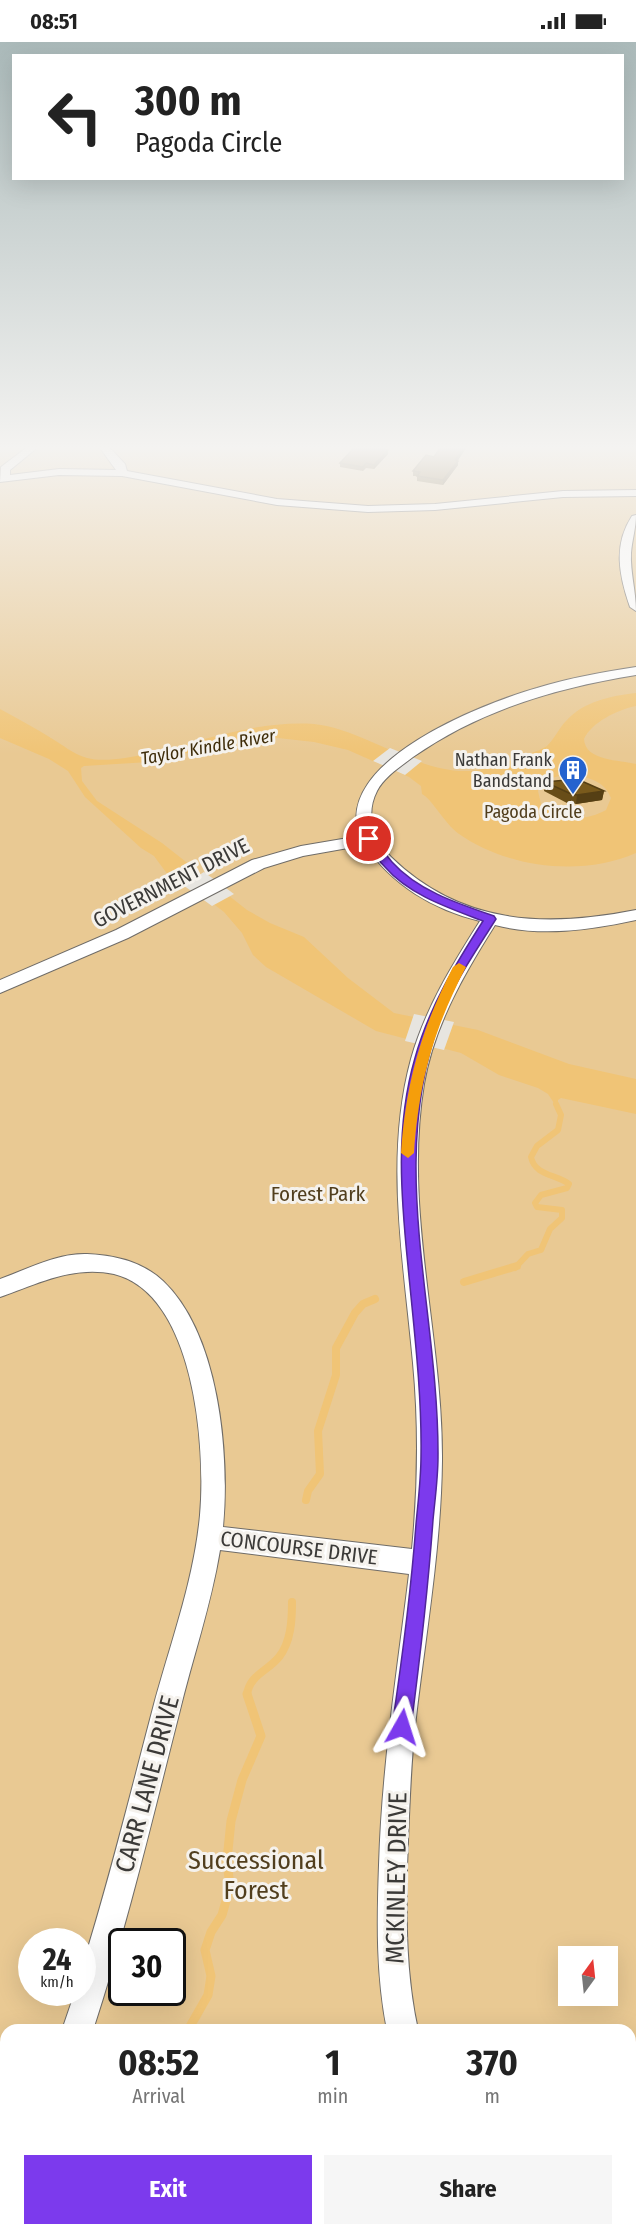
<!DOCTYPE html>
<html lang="en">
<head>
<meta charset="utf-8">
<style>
	:root { --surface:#fff; --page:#f6f6f6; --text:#222; --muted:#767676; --accent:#7c3aed }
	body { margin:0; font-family:"Fira Sans Condensed",sans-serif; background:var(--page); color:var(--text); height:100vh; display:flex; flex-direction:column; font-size:22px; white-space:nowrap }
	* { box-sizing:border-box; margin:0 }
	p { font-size:20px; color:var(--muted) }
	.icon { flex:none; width:33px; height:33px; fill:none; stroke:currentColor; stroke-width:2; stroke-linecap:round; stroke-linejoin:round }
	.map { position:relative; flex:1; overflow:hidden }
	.details { position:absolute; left:0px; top:1982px; width:636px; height:212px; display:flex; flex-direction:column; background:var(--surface); border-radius:18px 18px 0 0; box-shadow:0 6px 24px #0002 }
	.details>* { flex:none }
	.guide { position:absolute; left:12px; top:12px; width:612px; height:126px; border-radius:0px; box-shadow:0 6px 24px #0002; background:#fff; color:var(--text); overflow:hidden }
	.needle { width:39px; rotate:15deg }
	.buttons { position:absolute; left:558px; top:1904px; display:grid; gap:12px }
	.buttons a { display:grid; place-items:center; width:60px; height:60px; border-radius:0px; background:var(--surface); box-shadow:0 6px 24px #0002; font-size:30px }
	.speed { position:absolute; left:18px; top:1886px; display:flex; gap:12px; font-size:30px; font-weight:700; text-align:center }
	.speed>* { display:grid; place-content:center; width:78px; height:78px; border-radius:50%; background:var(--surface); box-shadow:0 6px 24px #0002; line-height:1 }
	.speed small { font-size:15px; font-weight:400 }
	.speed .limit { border:3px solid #111; border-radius:9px; background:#fff; color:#111 }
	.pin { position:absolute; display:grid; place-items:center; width:51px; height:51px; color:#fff; margin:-26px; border:3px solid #fff; border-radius:50%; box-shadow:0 2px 6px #0007 }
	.me { position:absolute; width:66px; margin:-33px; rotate:6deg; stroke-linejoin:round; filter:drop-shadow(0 0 4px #0008) }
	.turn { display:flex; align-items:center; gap:21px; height:126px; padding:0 24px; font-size:27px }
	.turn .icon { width:78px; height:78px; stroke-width:2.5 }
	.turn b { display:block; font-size:42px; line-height:51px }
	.eta { display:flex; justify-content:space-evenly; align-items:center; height:102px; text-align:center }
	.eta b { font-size:36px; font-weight:700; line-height:42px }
	.cta { display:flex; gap:12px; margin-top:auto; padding:12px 24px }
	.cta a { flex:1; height:69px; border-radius:0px; background:var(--accent); color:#fff; font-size:24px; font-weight:700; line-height:69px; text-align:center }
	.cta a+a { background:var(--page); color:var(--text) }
	.status { display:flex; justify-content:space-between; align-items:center; height:42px; padding:0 30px; background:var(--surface); direction:ltr }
	.status svg { height:16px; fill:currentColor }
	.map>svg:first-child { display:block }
	.green { fill:#e9c993; fill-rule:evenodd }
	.water { fill:#f0c476; fill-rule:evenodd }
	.pier { fill:#e7e5e0 }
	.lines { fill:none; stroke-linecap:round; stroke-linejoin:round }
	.stream-far2 { stroke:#f0c476; stroke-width:6 }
	.stream-far1 { stroke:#f0c476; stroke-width:8 }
	.stream { stroke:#f0c476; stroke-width:9 }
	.street-casing { stroke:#6f6c68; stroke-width:2 }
	.street { fill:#fff; fill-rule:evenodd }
	.wall { fill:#684d18 }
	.shaded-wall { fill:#553f14 }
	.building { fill:#795a1c; stroke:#553f14; stroke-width:1.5 }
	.route { fill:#7c3aed; stroke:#51269a; stroke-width:1.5 }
	.slow { fill:#f59e0b }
	.labels { text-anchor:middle; stroke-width:6; stroke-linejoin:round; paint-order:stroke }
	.far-water-label { font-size:18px; font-style:italic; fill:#3e2c09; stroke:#f5f2ed }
	.far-poi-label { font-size:18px; fill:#3b3a38; stroke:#f5f2ed; text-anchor:end }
	.far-park-label { font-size:18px; fill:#513e1d; stroke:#f5f2ed }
	.street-label { font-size:21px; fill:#3b3a38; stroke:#f5f2ed }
	.park-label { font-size:21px; fill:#513e1d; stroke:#f5f2ed }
	.near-street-label { font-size:26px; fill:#3b3a38; stroke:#f5f2ed }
	.near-park-label { font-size:26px; fill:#513e1d; stroke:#f5f2ed }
</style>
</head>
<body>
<div class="status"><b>08:51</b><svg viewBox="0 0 49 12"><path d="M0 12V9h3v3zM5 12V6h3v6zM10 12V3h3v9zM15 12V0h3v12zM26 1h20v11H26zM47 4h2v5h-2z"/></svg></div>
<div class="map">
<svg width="636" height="2192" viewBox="0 0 636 2192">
	<rect width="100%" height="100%" fill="#e7e5e0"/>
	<!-- green -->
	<path class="green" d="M 0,406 L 636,406 L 636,2192 L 0,2192 ZM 32,1899 L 82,1899 L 82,1950 L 32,1950 ZM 122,1899 L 172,1899 L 172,1950 L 122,1950 ZM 568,1914 L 608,1914 L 608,1953 L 568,1953 ZM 6,1988 L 630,1988 L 630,2187 L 6,2187 Z"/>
	<!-- water -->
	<path class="water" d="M 636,651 L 636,664 C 617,668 592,680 584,697 C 585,719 620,718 636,722 L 636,811 C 581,835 508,826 459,792 C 444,781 432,757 422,752 L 421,744 L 409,735 L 348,708 L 314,700 L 278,696 L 230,701 L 149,720 L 84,724 L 81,726 L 82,739 L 97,759 L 162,801 L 247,868 L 270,881 L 304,895 L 348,936 L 394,971 L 478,988 L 569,1022 L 636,1037 L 636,1072 L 561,1056 L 558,1058 L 558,1067 L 548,1052 L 538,1046 L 499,1033 L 461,1011 L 376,989 L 266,925 L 253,913 L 242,891 L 224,870 L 186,841 L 168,833 L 154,814 L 141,806 L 85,755 L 68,729 L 49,717 L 0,696 L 0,667 C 17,676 35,686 51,696 C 63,703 73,712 87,716 C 114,723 162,708 189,701 C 229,690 273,679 314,682 C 370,688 427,740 483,727 C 495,724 539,710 547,704 C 555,696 559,686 566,679 C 584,659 611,654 636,651 ZM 575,733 C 591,736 605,740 611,756 L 606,768 C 585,780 559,778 541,762 L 538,749 C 545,734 561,733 575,733 Z"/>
	<!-- pier -->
	<g class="pier">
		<polygon points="390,706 422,719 405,733 373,719"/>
		<polygon points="204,830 234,852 212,864 183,843"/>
		<polygon points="414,972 454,980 444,1008 405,999"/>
	</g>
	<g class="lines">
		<!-- stream-far2 -->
		<path class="stream-far2" d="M 515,1226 L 528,1212 L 541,1208 L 550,1187 L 562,1176 L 562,1168 L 537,1165 L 535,1161 L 541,1153 L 567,1146 L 569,1142 C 556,1132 535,1134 531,1115 L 537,1104 L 558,1088 L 561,1073 L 556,1062"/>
		<!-- stream-far1 -->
		<g class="stream-far1">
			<polyline points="464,1240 517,1224"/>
			<polyline points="306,1458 308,1449 320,1432 318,1389 336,1333 336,1306 355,1271 363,1262 375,1257"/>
			<path d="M 247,1653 C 249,1633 268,1629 279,1615 C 291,1600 292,1578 292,1560"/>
		</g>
		<!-- stream -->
		<g class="stream">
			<polyline points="188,1988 208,1953 211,1934 205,1908 211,1890 222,1873 230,1845 227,1818 231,1779 242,1738 261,1694 247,1652"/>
			<polyline points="191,2192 195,2187"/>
		</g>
		<!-- street casing -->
		<g class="street-casing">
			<g id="street">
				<polygon points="26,406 37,406 10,428 10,433 59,427 116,428 100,406 110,406 125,422 127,429 277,457 368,464 435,462 563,449 636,448 636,454 563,455 435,468 368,470 277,463 122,434 59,433 0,440 1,425"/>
				<path d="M 636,473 C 636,486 632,498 631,511 C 630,530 636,549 636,569 L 630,565 C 619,533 613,503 632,474 Z"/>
				<path d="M 636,625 L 636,633 C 556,646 480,668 413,715 C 400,725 384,735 377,749 C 365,772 373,798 391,815 C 461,883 545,886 636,868 L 636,878 C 590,888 541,895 495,883 C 464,932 434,984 424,1042 C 403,1169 443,1293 442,1419 C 441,1508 425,1596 415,1684 C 410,1730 409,1777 407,1825 C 406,1880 406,1933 418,1988 L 387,1988 C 376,1933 377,1879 379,1823 C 382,1723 397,1631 409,1532 L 220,1508 C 211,1564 192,1617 179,1672 C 152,1778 127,1884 93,1988 L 62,1988 L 75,1950 L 82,1950 L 82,1925 C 109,1840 130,1753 153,1666 C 170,1602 194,1539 200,1473 C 206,1406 195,1252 114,1232 C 73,1223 37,1242 0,1255 L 0,1237 C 28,1227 57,1211 87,1212 C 114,1213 143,1220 163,1239 C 219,1292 230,1412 223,1485 L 412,1507 C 418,1445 419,1384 413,1321 C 404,1221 384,1116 411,1017 C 425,967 452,923 480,879 C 434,868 392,843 365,803 L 303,814 L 264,826 L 128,896 L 0,951 L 0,938 L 116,888 L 252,818 L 301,804 L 360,794 C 331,720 484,661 537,646 C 569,636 603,630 636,625 Z"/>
				<polygon points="6,2145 6,2187 11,2187 0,2192 0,2148"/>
				<polygon points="485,2187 520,2187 522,2192 487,2192"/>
			</g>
		</g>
		<!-- street -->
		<use href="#street" class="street"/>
	</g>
	<!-- wall -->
	<g class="wall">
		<polygon points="440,406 466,406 458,418 458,423 443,443 417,439 417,434 413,434 413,429 434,415"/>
		<polygon points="388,412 374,427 366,426 363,429 340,425 340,421"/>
		<polygon points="545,740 604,749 602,758 576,762 567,761 544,749"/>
	</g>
	<!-- shaded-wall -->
	<g class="shaded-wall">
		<polygon points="464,406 466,406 455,423 455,418"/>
		<polygon points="388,408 388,412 374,427 374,423"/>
		<polygon points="458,419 458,423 443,443 443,438"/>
		<polygon points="604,749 602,758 576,762 577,753"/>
	</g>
	<!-- building -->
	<g class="building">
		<polygon points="354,406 375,406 388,408 374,423 366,421 363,425 340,421"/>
		<polygon points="440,406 464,406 455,418 458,419 443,438 417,434 420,430 413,429 426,413 434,415"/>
		<polygon points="577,737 604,749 577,753 569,751 545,740"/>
	</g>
	<!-- sky -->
	<linearGradient id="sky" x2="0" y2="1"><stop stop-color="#abbaba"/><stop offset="0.57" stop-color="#f4f3f1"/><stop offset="1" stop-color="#f4f3f1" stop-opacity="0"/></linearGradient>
	<rect width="636" height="712" fill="url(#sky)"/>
	<!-- route -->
	<path class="route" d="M 369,793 L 372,794 C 379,803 385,812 392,820 C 418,849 459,862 494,874 L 496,877 C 476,909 454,940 441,975 C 386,1121 439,1266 438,1415 C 438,1436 435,1457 433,1478 C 428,1548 420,1616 411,1685 L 409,1692 L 402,1695 L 395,1692 L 392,1685 C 402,1618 411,1550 416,1482 C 418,1460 421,1437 421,1414 C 422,1351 414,1287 408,1224 C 401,1155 395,1084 415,1016 C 429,965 455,923 483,879 C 449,866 409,853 385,825 C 377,817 371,808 365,799 L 363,797 Z"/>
	<!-- slow -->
	<path class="slow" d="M 459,921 L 466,925 C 433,988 419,1040 414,1111 L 408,1116 L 401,1111 C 406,1040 421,988 453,925 Z"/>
	<!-- icons -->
	<defs>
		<g id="building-pin" transform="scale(1.5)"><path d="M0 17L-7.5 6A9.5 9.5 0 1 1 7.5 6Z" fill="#2462cf" stroke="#f5f2ed"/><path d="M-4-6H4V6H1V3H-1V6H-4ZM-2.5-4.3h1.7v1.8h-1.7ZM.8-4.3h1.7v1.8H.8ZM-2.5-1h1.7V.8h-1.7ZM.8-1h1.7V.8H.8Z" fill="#fff"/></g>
	</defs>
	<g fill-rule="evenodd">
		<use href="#building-pin" x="573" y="728"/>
	</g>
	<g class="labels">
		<!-- far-water labels -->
		<g class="far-water-label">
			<text transform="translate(208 705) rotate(-10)" y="6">Taylor Kindle River</text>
		</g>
		<!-- far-poi labels -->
		<g class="far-poi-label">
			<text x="552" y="724">Nathan Frank<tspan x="552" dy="21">Bandstand</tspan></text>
		</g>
		<!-- far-park labels -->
		<g class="far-park-label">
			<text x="533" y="776">Pagoda Circle</text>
		</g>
		<!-- street labels -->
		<g class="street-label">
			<text transform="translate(171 841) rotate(-27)" y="7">GOVERNMENT DRIVE</text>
			<text transform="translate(299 1506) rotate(7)" y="7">CONCOURSE DRIVE</text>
		</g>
		<!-- park labels -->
		<g class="park-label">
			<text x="318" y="1159">Forest Park</text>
		</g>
		<!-- near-street labels -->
		<g class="near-street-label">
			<text transform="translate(147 1742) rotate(-75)" y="9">CARR LANE DRIVE</text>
			<text transform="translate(396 1836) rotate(-89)" y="9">MCKINLEY DRIVE</text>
		</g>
		<!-- near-park labels -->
		<g class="near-park-label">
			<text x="256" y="1827">Successional<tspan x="256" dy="30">Forest</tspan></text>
		</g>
	</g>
</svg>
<div class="buttons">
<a><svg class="needle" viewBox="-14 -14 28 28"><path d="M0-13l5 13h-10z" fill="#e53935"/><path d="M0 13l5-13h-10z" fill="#767676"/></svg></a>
</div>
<div class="speed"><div>24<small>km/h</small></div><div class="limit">30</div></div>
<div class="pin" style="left:369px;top:797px;background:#d93025"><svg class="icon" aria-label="arrive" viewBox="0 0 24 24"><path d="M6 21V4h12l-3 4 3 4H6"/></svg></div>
<svg class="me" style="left:402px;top:1685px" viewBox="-20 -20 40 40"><path d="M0-17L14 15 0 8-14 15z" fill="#7c3aed" stroke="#fff" stroke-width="4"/></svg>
<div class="guide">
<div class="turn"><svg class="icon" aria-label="left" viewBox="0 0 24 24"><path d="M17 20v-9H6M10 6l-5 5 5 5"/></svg><div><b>300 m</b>Pagoda Circle</div></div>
</div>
<section class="details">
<div class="eta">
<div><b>08:52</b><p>Arrival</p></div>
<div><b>1</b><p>min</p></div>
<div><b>370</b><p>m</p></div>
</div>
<div class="cta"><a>Exit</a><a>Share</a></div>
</section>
</div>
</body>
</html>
